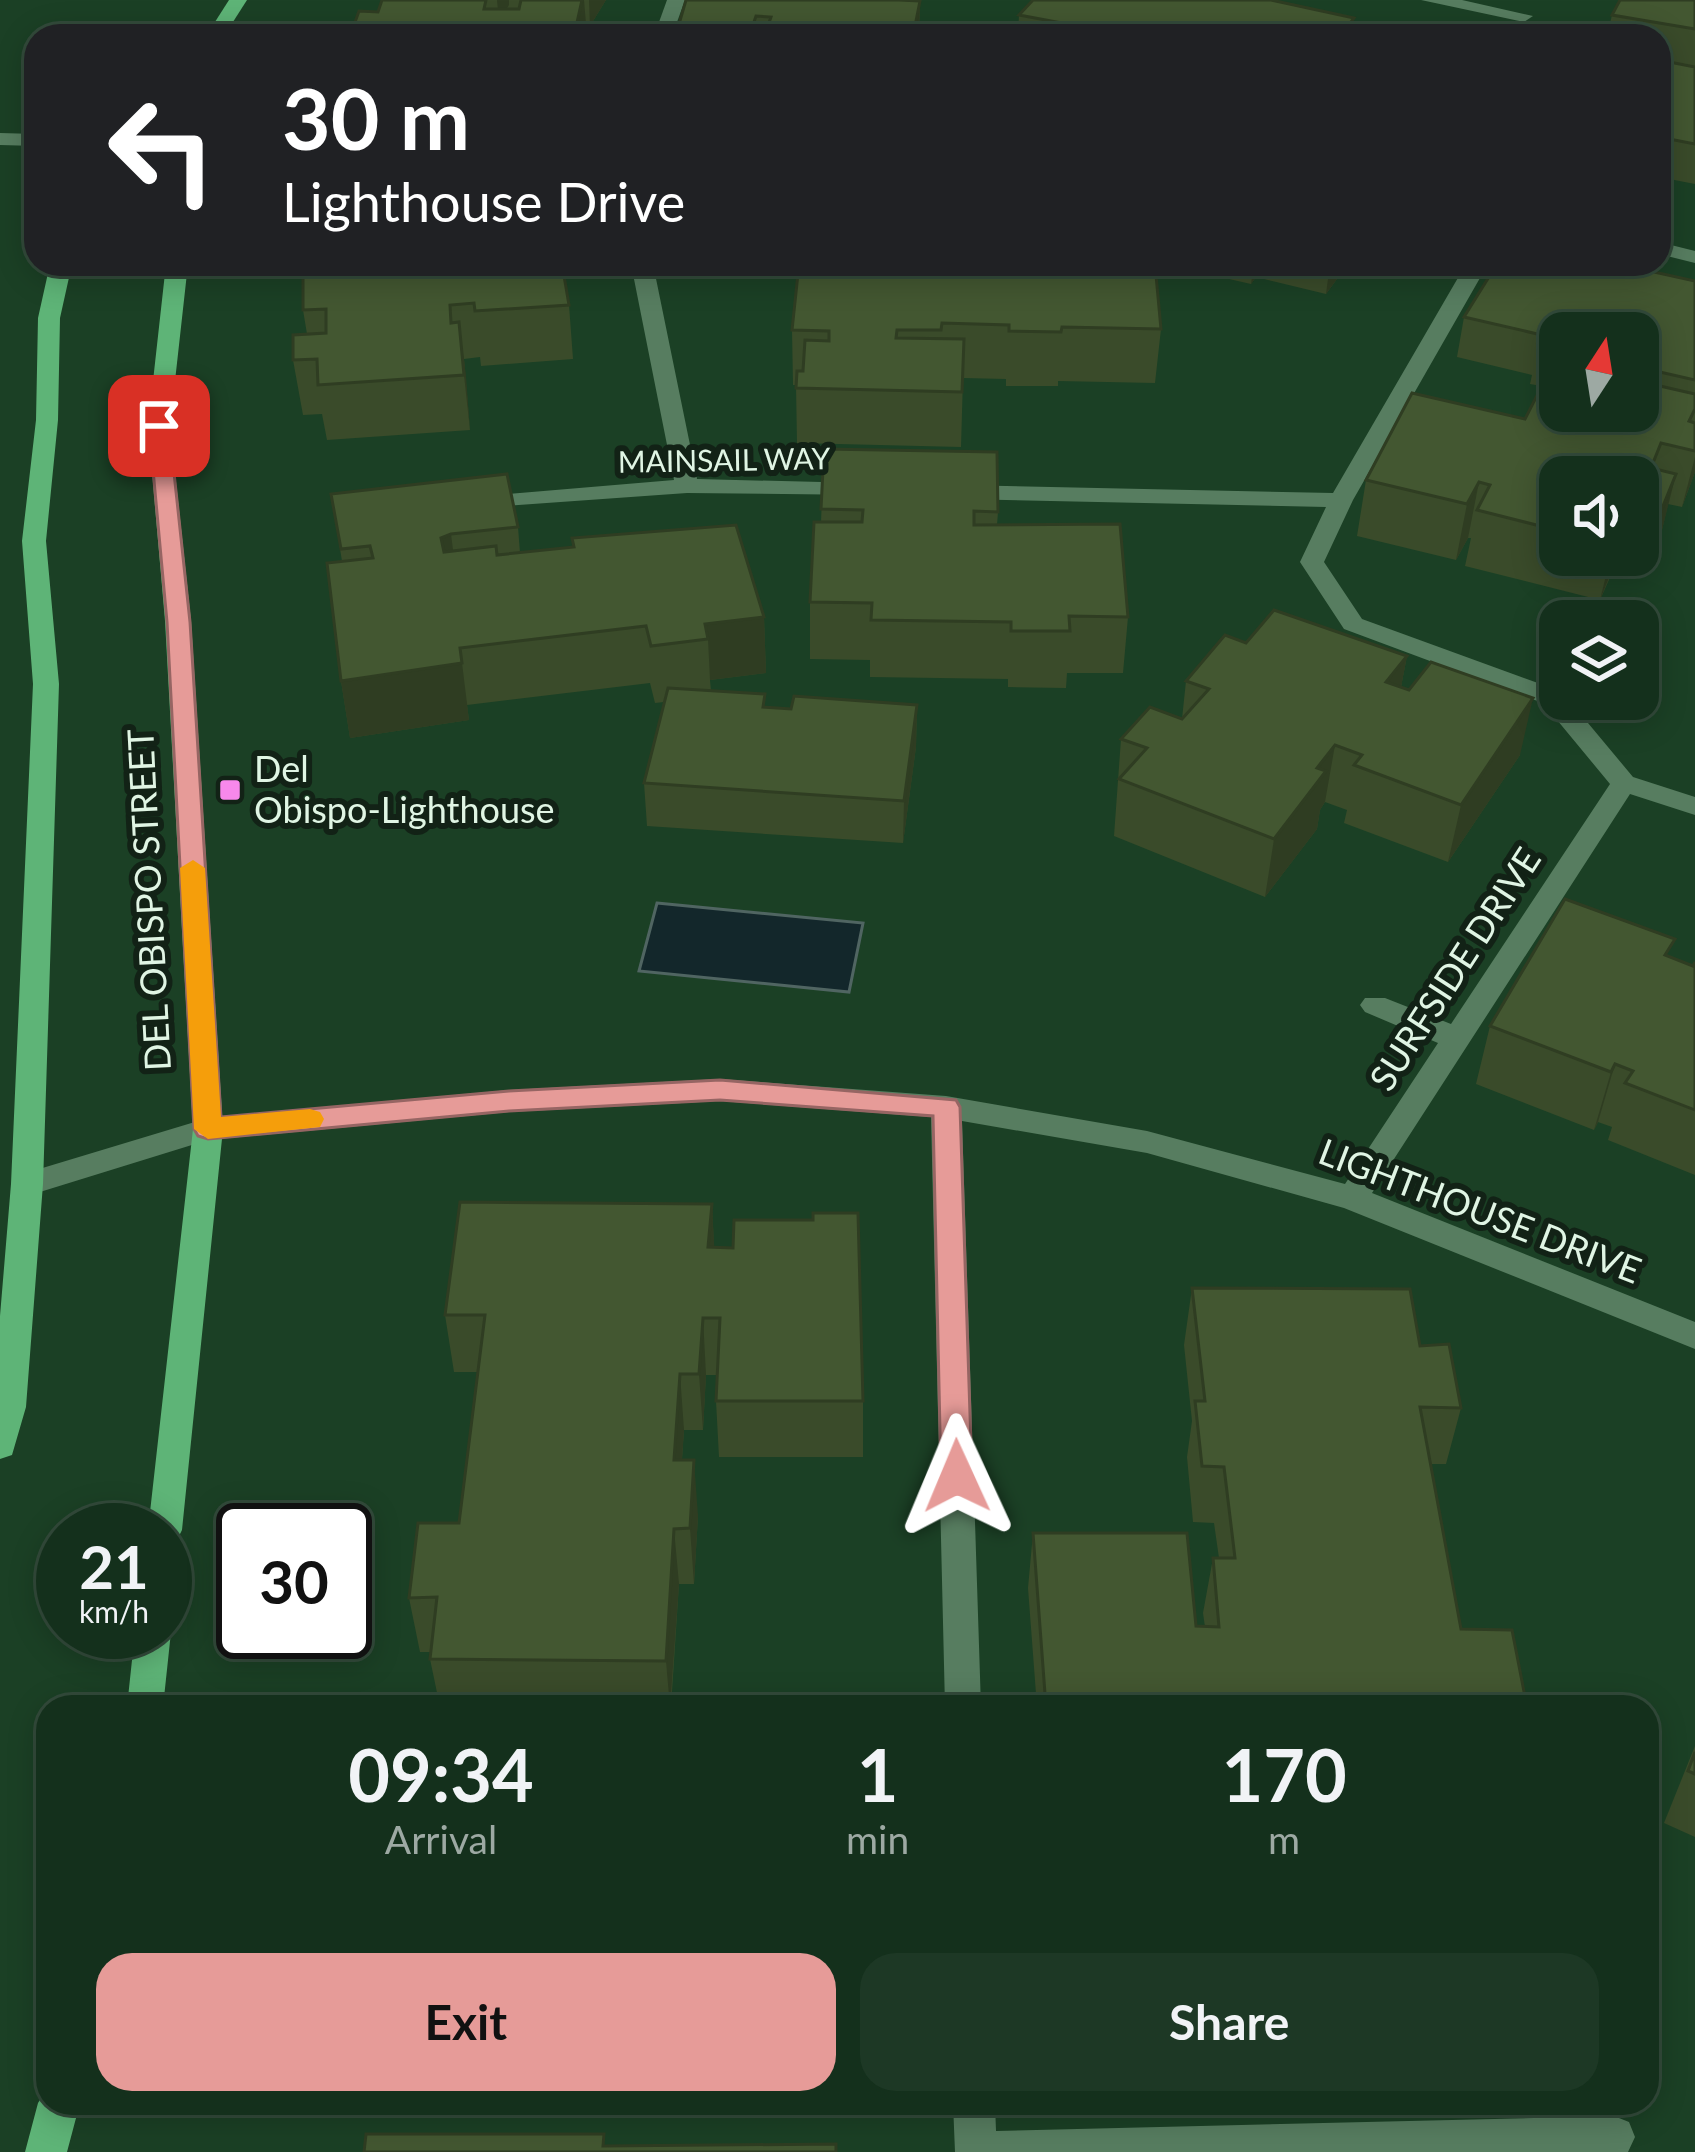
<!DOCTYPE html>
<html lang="en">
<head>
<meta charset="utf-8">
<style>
	:root { --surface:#14301c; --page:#1d3825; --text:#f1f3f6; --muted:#9da9a3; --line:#334b3b; --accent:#e69b98 }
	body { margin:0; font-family:Lato,sans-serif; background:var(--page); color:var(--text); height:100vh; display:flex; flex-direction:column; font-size:45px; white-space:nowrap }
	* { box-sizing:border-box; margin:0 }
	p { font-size:39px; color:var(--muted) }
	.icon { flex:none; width:66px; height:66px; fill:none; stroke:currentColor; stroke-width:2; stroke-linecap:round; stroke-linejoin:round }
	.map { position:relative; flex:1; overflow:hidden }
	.panel { position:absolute; left:36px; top:1695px; width:1623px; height:420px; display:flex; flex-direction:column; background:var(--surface); border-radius:36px; box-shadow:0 6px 30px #0003,0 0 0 3px var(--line) }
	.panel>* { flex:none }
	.guide { position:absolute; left:24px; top:24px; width:1647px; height:252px; border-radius:36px; box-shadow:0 6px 30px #0003,0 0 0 3px var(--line); background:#202124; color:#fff; overflow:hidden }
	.needle { width:78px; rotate:12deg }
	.fabs { position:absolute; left:1539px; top:312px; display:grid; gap:24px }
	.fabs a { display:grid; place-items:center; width:120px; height:120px; border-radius:24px; background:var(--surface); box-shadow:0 6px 30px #0003,0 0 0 3px var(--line); font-size:60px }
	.speed { position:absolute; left:36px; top:1503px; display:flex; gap:24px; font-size:60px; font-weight:700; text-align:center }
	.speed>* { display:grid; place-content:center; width:156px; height:156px; border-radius:50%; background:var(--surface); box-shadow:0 6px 30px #0003,0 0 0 3px var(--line); line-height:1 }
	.speed small { font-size:30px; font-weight:400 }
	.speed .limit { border:6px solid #111; border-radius:18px; background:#fff; color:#111 }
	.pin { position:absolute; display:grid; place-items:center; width:102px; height:102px; color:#fff; margin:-51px; border-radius:24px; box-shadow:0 6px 18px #0006 }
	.me { position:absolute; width:132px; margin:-66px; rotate:359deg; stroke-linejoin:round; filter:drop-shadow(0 0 9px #0008) }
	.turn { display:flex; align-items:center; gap:42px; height:252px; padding:0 60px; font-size:54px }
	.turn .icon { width:156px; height:156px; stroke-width:2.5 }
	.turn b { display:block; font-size:84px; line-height:102px }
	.eta { display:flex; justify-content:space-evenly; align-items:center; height:204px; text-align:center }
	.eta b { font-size:72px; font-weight:700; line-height:84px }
	.button { display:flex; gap:24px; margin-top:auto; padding:24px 60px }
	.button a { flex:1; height:138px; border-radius:36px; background:var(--accent); color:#111; font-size:48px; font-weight:700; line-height:138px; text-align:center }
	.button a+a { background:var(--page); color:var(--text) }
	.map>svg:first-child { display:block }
	.water { fill:#13272b; stroke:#506562; stroke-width:3 }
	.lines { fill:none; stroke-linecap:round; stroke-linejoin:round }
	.minor { fill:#577d60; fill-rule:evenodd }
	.major { fill:#5eb477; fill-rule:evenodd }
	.wall { fill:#3a4b2a; fill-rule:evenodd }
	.shaded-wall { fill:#2f3d22 }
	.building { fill:#435731; stroke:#2f3d22; stroke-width:3 }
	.route { fill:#e69b98; stroke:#966563; stroke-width:3 }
	.slow { fill:#f59e0b }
	.poi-dot { fill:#f788eb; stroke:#122216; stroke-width:4.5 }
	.labels { text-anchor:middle; stroke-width:12; stroke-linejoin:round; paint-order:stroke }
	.far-street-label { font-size:30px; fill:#e0f5e4; stroke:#122216 }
	.poi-label { font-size:36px; fill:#e0f5e4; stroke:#122216; text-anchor:start }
	.street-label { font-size:36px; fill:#e0f5e4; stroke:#122216 }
</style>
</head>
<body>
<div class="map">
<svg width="1695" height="2152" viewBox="0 0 1695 2152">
	<rect width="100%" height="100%" fill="#1b4025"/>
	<!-- water -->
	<polygon class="water" points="657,903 863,923 849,992 639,971"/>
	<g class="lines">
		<!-- minor -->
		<g class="minor">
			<polygon points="667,0 685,0 672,36 654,36"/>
			<polygon points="1421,0 1462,0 1533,16 1524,22"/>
			<polygon points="0,133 36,134 36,146 0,145"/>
			<polygon points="1659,242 1695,251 1695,263 1659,254"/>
			<polygon points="631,264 653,264 697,479 861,483 869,485 869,495 687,493 464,509 464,499 472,497 674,480"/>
			<polygon points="1466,264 1488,264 1353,500 1324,562 1362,619 1560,691 1560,699 1568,699 1633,777 1695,797 1695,815 1630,794 1372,1193 1695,1322 1695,1349 1344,1208 1147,1153 962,1121 981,1707 945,1707 931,1117 720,1101 509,1112 208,1140 27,1196 16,1192 11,1184 16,1176 208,1118 509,1090 720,1079 946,1096 1147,1131 1345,1184 1438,1043 1365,1012 1360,1005 1365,998 1385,998 1451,1024 1610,784 1543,703 1344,629 1300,562 1326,507 957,499 945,492 957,485 1333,493"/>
			<polygon points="953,2103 995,2103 996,2131 1614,2116 1629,2122 1635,2137 1628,2152 955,2152"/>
		</g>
		<!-- major -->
		<g class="major">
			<polygon points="229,0 247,0 224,36 206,36"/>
			<polygon points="50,264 72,264 60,318 58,420 46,541 59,684 43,1184 26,1407 12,1455 0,1459 0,1316 11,1184 33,684 22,541 36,420 38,318"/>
			<polygon points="166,264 188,264 170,426 191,621 223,1129 182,1530 177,1540 165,1545 165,1530 148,1530 193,1129 165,621 148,426"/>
			<polygon points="165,1621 171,1632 163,1707 127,1707 135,1632 165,1632"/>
			<polygon points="48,2087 48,2103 80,2103 67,2152 25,2152 38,2103"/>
		</g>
	</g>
	<!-- wall -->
	<g class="wall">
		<polygon points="382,0 606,0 590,26 378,12"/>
		<polygon points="1695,0 1695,184 1659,177 1659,36 1607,36 1612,15"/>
		<polygon points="920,1 919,36 680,36 679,24"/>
		<polygon points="1019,15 1354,18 1352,36 1018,36"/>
		<polygon points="322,264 562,264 569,305 573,359 481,366 480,357 464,359 470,430 327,440 322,414 303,415 293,360 307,334 303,310 324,271 324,265"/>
		<polygon points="799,264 1161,329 1155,383 1058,381 1058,386 1006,386 1006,379 963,378 961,447 797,443 796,385 793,385 792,330"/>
		<polygon points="1163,264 1348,264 1326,294 1256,277 1251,284"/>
		<path d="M 1695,281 L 1695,472 L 1682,507 L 1668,504 L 1662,530 L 1644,572 L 1616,564 L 1600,600 L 1465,566 L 1471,538 L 1468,538 L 1456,560 L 1357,536 L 1366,480 L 1525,419 L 1541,386 L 1530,384 L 1532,375 L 1457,357 L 1464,317 ZM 1560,333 L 1638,333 L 1638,411 L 1560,411 ZM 1560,477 L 1638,477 L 1638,555 L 1560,555 Z"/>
		<polygon points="824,449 998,512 997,525 1128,617 1123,673 1067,673 1066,688 1008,687 1008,679 870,677 870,660 810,659 810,602 821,522"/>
		<polygon points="331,494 518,527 520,553 764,617 766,673 710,680 711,691 766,707 791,709 917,705 916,747 903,843 647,826 644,783 664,702 655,703 650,683 467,705 469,720 350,738 341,681 342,561"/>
		<polygon points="1246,643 1407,656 1401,687 1520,755 1448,862 1344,823 1347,810 1325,802 1320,810 1317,829 1265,897 1114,836 1121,739 1182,719 1186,681"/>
		<polygon points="1669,957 1693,966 1695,962 1695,1175 1608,1140 1612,1127 1598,1122 1594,1130 1476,1084 1490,1026"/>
		<polygon points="712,1204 714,1247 863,1401 863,1457 719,1457 716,1401 717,1375 706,1375 703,1430 684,1430 682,1460 698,1516 694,1584 679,1584 671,1707 440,1707 430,1659 430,1652 420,1652 409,1598 459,1523 478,1372 454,1372 445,1315"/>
		<polygon points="1192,1288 1420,1346 1461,1408 1446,1464 1430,1464 1461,1629 1527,1707 1037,1707 1028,1588 1033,1533 1196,1626 1205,1627 1203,1613 1213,1558 1219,1558 1214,1523 1193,1522 1187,1457 1192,1421 1184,1345"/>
		<polygon points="1695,1746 1695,1837 1664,1823"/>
	</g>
	<!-- shaded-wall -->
	<g class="shaded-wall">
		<polygon points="497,0 509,0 509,5 499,21"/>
		<polygon points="582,0 584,0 587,36 574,36"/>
		<polygon points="589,0 606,0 590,26"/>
		<polygon points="920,1 919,36 913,36"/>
		<polygon points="1354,18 1352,36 1341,36"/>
		<polygon points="1254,264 1257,264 1256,277 1251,284"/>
		<polygon points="1330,264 1348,264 1326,294"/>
		<polygon points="459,322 466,376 470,430 464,375"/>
		<polygon points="1695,457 1695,472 1682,507"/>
		<polygon points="1676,474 1662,530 1644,572 1659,516"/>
		<polygon points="1479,482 1468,538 1456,560 1467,504"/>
		<polygon points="451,534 458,590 448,594 441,538"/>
		<polygon points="1611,555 1618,555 1600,600"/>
		<polygon points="764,617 766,673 710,680 708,639 705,624"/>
		<polygon points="1407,656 1396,713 1386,682"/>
		<polygon points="462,663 469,720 350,738 341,681"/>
		<polygon points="1533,698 1520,755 1448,862 1461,805"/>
		<polygon points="917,705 916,747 903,843 904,801"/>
		<polygon points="1335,745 1325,802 1320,810 1317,829 1265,897 1274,839 1317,768"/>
		<polygon points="1615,1064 1598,1122 1594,1130 1611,1072"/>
		<polygon points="712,1204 715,1261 708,1247"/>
		<polygon points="703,1318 706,1375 703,1430 699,1374"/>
		<polygon points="680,1374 684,1430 678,1515 674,1460"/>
		<polygon points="694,1460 698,1516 694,1584 690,1528"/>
		<polygon points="674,1529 679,1584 670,1707 666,1661"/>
	</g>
	<!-- building -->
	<g class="building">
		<polygon points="382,0 486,0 484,9 519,9 521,0 582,0 574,36 350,36 359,11 378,12"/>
		<polygon points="686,0 899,0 920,1 913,36 871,36 766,31 771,17 756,16 752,28 679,24"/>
		<polygon points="1033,0 1271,0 1354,18 1341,36 1167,36 1105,24 1099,30 1019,15"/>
		<polygon points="1620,0 1695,0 1695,29 1612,15"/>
		<polygon points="1659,60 1695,67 1695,144 1659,137"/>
		<polygon points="324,264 562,264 569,305 475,311 474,303 450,305 451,323 459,322 464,375 318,385 317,359 293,360 293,335 326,333 326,309 303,310 303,271 324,271"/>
		<polygon points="799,264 1155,264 1161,329 1062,327 1061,332 1009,331 1009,325 942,323 941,330 897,330 896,338 964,339 962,392 796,388 797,371 803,371 805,340 829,341 829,331 792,330"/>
		<polygon points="1497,264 1618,264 1695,281 1695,380 1638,367 1638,333 1560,333 1560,348 1538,343 1542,335 1464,317"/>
		<polygon points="1554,362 1560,363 1560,411 1638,411 1638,381 1695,394 1695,409 1689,421 1695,423 1695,451 1661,443 1651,468 1676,474 1659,516 1638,510 1638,477 1560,477 1560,531 1477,510 1490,485 1479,482 1467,504 1366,480 1412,393 1525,419"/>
		<polygon points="824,449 997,452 998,512 974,511 974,525 1120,524 1128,617 1069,616 1070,631 1011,631 1011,622 871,620 872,603 810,602 814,522 862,522 863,510 821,509"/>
		<polygon points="507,474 518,527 451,534 441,538 444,552 496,546 497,555 574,547 572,538 736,525 764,617 705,624 708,639 651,646 646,626 460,648 462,663 341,681 327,563 373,558 370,546 341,549 331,494"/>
		<polygon points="1274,610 1407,656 1386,682 1409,690 1431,662 1533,698 1461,805 1354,765 1362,755 1335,745 1317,768 1326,771 1274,839 1119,779 1147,748 1121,739 1150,707 1182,719 1209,689 1186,681 1225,635 1246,643"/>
		<polygon points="668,688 765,694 763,707 791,709 794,696 917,705 904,801 644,783"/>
		<polygon points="1565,899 1675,939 1665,955 1693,966 1695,962 1695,1110 1625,1083 1633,1071 1615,1064 1611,1072 1490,1026"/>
		<polygon points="460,1202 712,1204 708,1247 733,1248 734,1220 813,1220 813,1213 858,1213 863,1401 716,1401 720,1318 703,1318 699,1374 680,1374 674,1460 694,1460 690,1528 674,1529 666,1661 430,1659 437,1597 409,1598 418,1523 459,1523 485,1315 445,1315"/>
		<polygon points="1192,1288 1410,1289 1420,1346 1449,1344 1461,1408 1420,1407 1461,1629 1512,1630 1527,1707 1046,1707 1033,1533 1187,1533 1196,1626 1219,1627 1213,1558 1235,1558 1224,1467 1202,1466 1195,1401 1205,1401"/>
		<polygon points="1695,1752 1695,1774 1688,1771"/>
		<polygon points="366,2134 604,2134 603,2146 836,2144 836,2152 364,2152"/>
	</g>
	<!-- route -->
	<polygon class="route" points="159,419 169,426 190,622 221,1117 509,1091 720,1080 956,1100 960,1107 972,1476 968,1485 957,1489 946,1485 941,1476 933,1116 720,1100 509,1111 208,1139 198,1136 194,1129 167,622 149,426"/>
	<!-- slow -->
	<polygon class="slow" points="193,860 205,868 221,1117 310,1109 320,1112 324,1119 320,1127 208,1139 194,1129 180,868"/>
	<!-- markers -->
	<rect class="poi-dot" x="218" y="778" width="24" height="24" rx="6"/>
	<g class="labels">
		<!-- far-street labels -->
		<g class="far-street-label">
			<text transform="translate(724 461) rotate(-1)" y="10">MAINSAIL WAY</text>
		</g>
		<!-- poi labels -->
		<g class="poi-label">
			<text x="254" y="782">Del<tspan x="254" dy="41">Obispo-Lighthouse</tspan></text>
		</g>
		<!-- street labels -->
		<g class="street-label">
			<text transform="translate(149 900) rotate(-93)" y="13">DEL OBISPO STREET</text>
			<text transform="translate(1455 969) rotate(-57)" y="13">SURFSIDE DRIVE</text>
			<text transform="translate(1480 1211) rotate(21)" y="13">LIGHTHOUSE DRIVE</text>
		</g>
	</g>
</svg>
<div class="fabs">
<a><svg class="needle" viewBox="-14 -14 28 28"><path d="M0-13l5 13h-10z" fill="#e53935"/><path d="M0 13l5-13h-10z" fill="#9da9a3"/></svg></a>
<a><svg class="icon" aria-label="sound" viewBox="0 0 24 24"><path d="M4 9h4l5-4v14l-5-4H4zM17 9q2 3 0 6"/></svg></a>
<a><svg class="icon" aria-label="layers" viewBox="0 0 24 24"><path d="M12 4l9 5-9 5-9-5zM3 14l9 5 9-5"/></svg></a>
</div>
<div class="speed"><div>21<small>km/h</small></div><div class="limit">30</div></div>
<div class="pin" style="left:159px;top:426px;background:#d93025"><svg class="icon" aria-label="arrive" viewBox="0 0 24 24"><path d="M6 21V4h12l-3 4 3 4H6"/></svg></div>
<svg class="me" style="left:957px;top:1476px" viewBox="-20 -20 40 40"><path d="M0-17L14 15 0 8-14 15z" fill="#e69b98" stroke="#fff" stroke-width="4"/></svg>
<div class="guide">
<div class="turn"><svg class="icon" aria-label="left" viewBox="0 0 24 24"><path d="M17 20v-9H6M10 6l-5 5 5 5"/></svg><div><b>30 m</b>Lighthouse Drive</div></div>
</div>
<section class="panel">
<div class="eta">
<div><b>09:34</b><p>Arrival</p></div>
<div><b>1</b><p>min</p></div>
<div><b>170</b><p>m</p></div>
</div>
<div class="button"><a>Exit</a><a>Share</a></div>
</section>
</div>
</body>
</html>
